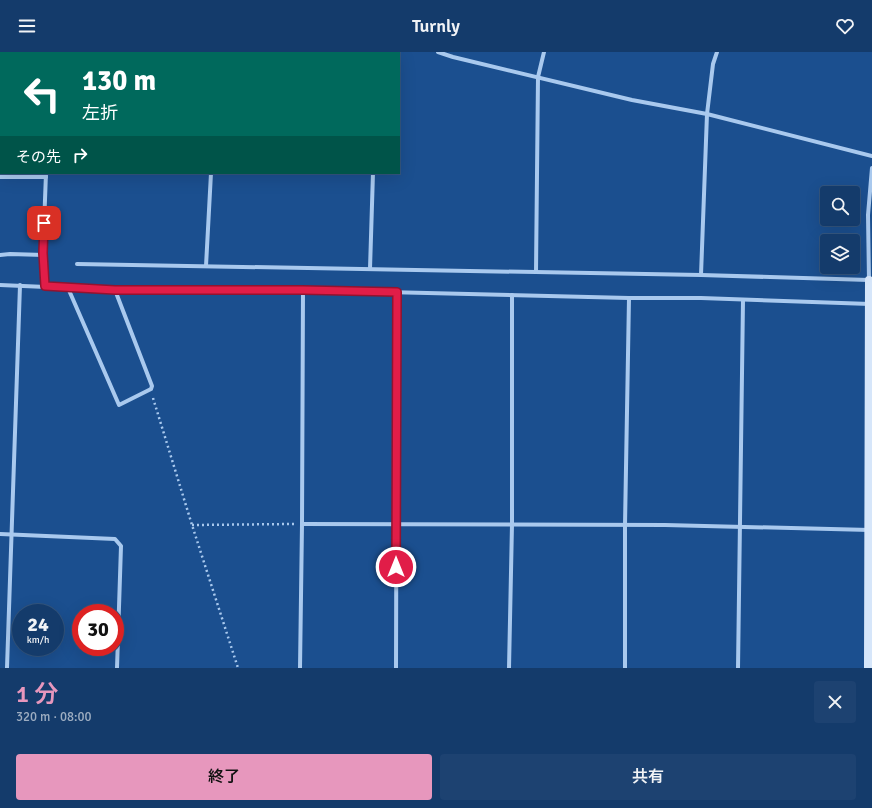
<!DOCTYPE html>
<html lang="ja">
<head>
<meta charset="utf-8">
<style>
	:root { --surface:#143b6b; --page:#1d4271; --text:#f1f3f6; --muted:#9dadc1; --line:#33557e; --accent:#e797bd }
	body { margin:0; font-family:Signika,"Noto Sans JP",sans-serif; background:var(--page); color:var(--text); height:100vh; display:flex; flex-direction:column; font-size:15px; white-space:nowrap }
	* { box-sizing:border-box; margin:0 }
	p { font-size:13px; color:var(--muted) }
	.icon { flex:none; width:22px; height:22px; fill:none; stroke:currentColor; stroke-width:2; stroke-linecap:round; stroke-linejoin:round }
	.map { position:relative; height:616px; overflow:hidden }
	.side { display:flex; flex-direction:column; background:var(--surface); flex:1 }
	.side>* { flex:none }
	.top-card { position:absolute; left:0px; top:0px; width:400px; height:122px; box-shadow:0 4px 16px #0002,0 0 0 1px var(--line); background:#00695c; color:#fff; overflow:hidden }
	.buttons { position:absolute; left:820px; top:134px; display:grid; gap:8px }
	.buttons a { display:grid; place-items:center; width:40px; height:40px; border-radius:4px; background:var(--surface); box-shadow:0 4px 16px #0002,0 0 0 1px var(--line); font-size:20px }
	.speed { position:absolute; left:12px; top:552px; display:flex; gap:8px; font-size:20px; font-weight:700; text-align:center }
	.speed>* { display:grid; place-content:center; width:52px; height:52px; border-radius:50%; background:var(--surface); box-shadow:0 4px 16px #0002,0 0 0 1px var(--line); line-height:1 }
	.speed small { font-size:10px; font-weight:400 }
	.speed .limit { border:6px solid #d22; background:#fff; color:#111 }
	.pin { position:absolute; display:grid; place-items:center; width:34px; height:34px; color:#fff; margin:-17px; border-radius:8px; box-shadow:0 2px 6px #0006 }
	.me { position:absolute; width:44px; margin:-22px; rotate:0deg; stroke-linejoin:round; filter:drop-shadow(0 0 3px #0008) }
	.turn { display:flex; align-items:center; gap:14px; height:84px; padding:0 16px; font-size:18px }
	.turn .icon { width:52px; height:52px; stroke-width:2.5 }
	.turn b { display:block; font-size:28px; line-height:34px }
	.then { display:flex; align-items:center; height:38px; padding:0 16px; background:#0003; gap:8px; font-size:15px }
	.round { display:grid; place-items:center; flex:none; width:42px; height:42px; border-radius:4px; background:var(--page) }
	.overview { display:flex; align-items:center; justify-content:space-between; height:68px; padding:0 16px }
	h1 { font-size:24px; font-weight:600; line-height:30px; color:var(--accent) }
	.cta { display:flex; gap:8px; margin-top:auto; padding:8px 16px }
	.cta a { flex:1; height:46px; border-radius:4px; background:var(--accent); color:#111; font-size:16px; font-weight:600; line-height:46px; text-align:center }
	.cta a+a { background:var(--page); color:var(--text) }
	header { display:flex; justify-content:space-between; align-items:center; height:52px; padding:0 16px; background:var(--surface); font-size:18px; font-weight:600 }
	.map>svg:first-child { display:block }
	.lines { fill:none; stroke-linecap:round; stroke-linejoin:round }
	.path { stroke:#a9c9ee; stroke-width:2.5; stroke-dasharray:2 3; stroke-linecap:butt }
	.street { stroke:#a9c9ee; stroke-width:4 }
	.secondary { stroke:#d6e6fa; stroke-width:8 }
	.route-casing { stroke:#92132f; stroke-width:10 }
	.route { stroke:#e11d48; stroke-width:7 }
</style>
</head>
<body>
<header><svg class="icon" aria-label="menu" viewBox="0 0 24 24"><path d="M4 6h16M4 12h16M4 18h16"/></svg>Turnly<svg class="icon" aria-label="heart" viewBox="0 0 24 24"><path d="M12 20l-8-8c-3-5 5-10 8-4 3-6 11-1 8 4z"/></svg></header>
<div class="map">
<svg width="872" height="616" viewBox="0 0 872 616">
	<rect width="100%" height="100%" fill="#1b4f8f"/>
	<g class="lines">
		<!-- path -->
		<g class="path">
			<polyline points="153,346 192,473 238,616"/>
			<polyline points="192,473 294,472"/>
		</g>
		<!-- street -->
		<g class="street">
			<polyline points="438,0 453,5 632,48 707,62 872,104"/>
			<polyline points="52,1 52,0"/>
			<polyline points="216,1 216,0"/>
			<polyline points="377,1 377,0"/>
			<polyline points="0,53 1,53"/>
			<polyline points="0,125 46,125"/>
			<polyline points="0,203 10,202 44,203"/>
			<polyline points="77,212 701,223 869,228"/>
			<polyline points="206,214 211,121"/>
			<polyline points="370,217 373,121"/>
			<polyline points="536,220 538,25 544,0"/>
			<polyline points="701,223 707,62 713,12 717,0"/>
			<polyline points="869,228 868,163 872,116"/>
			<polyline points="0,233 115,238 303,238 629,246 701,246 870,252"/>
			<polyline points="45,234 43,201 46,121"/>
			<polyline points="68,236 119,353 151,337 152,334 115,238"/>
			<polyline points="302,472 665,473 870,478"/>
			<polyline points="0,482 115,487 121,494 117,616"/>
			<polyline points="7,616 20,233"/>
			<polyline points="300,616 302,472 303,238"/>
			<polyline points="396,616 397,240"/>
			<polyline points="509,616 512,472 512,243"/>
			<polyline points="625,616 625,473 629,246"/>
			<polyline points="738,616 743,248"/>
		</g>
		<!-- secondary -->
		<polyline class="secondary" points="868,616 869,228"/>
	</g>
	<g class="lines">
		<!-- route casing -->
		<g class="route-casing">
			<polyline id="route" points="44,171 43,201 45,234 115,238 303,238 397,240 396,515"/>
		</g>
		<!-- route -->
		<use href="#route" class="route"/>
	</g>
</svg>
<div class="buttons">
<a><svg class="icon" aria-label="search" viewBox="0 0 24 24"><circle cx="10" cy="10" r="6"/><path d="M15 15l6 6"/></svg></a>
<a><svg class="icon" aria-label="layers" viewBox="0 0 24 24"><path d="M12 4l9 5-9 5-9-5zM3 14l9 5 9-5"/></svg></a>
</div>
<div class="speed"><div>24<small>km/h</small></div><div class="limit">30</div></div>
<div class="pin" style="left:44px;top:171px;background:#d93025"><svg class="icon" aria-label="arrive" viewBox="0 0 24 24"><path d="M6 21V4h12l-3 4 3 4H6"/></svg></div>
<svg class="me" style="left:396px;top:515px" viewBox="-20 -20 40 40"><circle r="17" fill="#e11d48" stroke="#fff" stroke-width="3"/><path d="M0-11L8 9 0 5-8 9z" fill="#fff"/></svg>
<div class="top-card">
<div class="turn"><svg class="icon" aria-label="left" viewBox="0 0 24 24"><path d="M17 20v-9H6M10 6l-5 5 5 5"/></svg><div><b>130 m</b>左折</div></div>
<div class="then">その先<svg class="icon" aria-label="right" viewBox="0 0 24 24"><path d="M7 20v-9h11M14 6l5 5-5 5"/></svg></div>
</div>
</div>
<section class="side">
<div class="overview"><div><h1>1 分</h1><p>320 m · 08:00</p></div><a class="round"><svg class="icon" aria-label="close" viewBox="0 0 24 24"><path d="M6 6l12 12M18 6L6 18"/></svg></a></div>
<div class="cta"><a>終了</a><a>共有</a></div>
</section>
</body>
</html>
